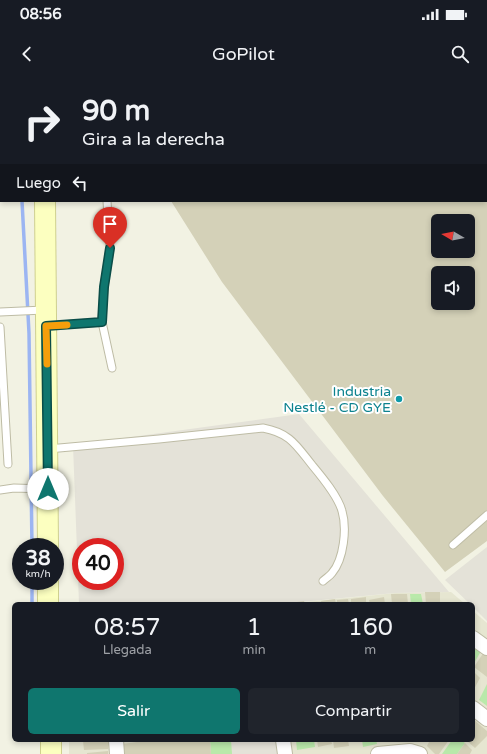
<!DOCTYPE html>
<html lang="es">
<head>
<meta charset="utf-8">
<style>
	:root { --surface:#171b24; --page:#20242c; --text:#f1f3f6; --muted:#9ea1a6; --accent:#0f766e }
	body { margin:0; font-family:"Varela Round",sans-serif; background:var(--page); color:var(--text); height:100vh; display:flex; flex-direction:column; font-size:15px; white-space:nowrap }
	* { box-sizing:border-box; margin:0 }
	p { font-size:13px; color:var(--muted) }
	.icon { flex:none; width:22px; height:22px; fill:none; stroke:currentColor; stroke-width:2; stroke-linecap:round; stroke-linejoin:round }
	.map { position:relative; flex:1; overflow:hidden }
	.drawer { position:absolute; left:12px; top:522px; width:463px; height:140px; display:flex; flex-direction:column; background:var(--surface); border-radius:6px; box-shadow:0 2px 6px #0003 }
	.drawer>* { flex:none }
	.top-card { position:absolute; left:0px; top:0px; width:487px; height:122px; box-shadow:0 2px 6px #0003; background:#171b24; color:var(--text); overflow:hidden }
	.needle { width:26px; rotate:280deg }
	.tools { position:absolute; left:431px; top:134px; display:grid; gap:8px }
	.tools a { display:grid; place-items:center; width:44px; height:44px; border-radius:6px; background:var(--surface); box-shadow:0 2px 6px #0003; font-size:20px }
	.speed { position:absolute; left:12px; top:458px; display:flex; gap:8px; font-size:20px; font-weight:700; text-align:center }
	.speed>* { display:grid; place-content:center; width:52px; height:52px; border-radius:50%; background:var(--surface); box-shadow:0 2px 6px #0003; line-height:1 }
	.speed small { font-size:10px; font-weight:400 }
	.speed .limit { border:6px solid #d22; background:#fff; color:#111 }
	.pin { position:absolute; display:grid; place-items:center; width:34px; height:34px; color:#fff; margin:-41px -17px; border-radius:50% 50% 50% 0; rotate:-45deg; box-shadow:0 0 4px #0007 }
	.pin .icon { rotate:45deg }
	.me { position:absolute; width:44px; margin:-22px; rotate:0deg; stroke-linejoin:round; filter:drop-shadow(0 0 3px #0008) }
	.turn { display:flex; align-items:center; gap:14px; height:84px; padding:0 16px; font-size:18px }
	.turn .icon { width:52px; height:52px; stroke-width:2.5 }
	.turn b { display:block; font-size:28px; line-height:34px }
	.then { display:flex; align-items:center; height:38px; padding:0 16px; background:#0003; gap:8px; font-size:15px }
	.eta { display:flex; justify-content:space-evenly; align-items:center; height:68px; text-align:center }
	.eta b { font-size:24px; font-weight:600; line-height:28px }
	.action { display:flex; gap:8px; margin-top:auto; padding:8px 16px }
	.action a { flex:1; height:46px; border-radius:6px; background:var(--accent); color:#fff; font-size:16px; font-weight:600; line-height:46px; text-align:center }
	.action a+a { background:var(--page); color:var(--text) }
	.status { display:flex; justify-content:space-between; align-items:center; height:28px; padding:0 20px; background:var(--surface); direction:ltr }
	.status svg { height:11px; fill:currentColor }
	header { display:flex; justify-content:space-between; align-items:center; height:52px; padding:0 16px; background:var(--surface); font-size:18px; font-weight:600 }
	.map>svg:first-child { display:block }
	.residential { fill:#e6e6d1 }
	.industrial { fill:#e4e2d8; fill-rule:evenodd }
	.green { fill:#b9e9aa }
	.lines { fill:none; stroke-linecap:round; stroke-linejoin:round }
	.stream { stroke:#9cb5f2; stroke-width:3.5 }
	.building { fill:#d4d1b8; fill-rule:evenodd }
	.lane-casing { stroke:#bebca5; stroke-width:9 }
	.street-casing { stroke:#bebca5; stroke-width:16 }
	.secondary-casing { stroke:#cfd08f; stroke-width:22 }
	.lane { stroke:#fff; stroke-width:7 }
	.street { stroke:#fff; stroke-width:14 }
	.secondary { stroke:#fcffc0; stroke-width:20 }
	.route-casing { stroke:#0a4d48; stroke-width:10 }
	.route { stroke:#0f766e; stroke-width:7 }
	.slow { stroke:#f59e0b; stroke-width:7 }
	.culture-dot { fill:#0f9aa8; stroke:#fff; stroke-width:1.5 }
	.labels { text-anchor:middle; stroke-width:4; stroke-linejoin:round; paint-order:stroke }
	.culture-label { font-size:14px; fill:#0d838f; stroke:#fff; text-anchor:end }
</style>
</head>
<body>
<div class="status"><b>08:56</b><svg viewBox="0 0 49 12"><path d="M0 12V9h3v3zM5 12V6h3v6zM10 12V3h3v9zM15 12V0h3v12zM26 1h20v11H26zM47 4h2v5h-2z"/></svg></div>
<header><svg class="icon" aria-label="back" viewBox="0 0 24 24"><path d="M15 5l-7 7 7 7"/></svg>GoPilot<svg class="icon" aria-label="search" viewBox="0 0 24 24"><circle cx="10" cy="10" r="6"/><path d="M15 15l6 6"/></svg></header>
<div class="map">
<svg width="487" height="674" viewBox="0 0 487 674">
	<rect width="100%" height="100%" fill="#f2f2e3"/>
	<!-- residential -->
	<g class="residential">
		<polygon points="451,512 465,524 287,524 396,513"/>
		<polygon points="473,531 487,543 487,674 69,674 69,660 473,660"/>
	</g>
	<!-- industrial -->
	<g class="industrial">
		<path d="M 299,334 L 449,512 L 395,513 L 279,524 L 79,524 L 73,365 ZM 81,467 L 115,467 L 115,501 L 81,501 Z"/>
		<polygon points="487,467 487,541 473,527 473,524 470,524 445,500"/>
		<polygon points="231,660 277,660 278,674 232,674"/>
	</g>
	<!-- green -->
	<g class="green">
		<polygon points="410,514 421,514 423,524 411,524"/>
		<polygon points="473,561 483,568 474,583 473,583"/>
		<polygon points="487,604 487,626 479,620"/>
		<polygon points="210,660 231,660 232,674 211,674"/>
		<polygon points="296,660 314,660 315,667 297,670"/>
		<polygon points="362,660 376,660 377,664 363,667"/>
		<polygon points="452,660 461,660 465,663 457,674 442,674"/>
	</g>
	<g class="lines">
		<!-- stream -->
		<g class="stream">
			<polyline points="16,0 16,1"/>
			<polyline points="22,121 29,253 32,467"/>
			<polyline points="32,501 32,524"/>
		</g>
	</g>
	<!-- building -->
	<g class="building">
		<path d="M 171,121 L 487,121 L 487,461 L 445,492 L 383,416 L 222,202 ZM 438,141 L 468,141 L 468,171 L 438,171 ZM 438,193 L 468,193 L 468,223 L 438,223 Z"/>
		<polygon points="425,512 440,512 440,524 426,524"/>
		<polygon points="391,514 407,514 408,524 392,524"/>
		<polygon points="366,517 366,524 351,524 351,519"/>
		<polygon points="384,517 385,524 370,524 369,520"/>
		<polygon points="335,519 336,524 322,524 321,521"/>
		<polygon points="348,519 349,524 337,524 337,520"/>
		<polygon points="304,521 305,524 290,524 290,523"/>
		<polygon points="486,569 487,570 487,597 474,587"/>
		<polygon points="473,591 480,598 473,611"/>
		<polygon points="473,639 487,651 487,656 475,668 466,660 473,660"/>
		<polygon points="97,660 109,660 108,669 84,670 83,661"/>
		<polygon points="152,660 210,660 211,674 123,674 122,664"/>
		<polygon points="317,660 331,660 332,664 318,667"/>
		<polygon points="333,660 348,660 349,666 334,668"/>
		<polygon points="430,660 449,660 439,674 435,674 427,666"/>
		<polygon points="465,663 472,670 470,674 457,674"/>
		<polygon points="108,671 108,674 87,674 87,673"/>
	</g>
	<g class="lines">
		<!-- lane casing -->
		<g class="lane-casing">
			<g id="lane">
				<polyline points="0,232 44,230"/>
				<polyline points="102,242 104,207 110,169 107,121"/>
				<polyline points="47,246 102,242 112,288"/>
				<polyline points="0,247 8,384"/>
				<path d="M 48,369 L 159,359 L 263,348 C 290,353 296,365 312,385 C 322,397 338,416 342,431 C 347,448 344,479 332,493 C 330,496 326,498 323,501"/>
				<polyline points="0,410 14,408 46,409"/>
				<polyline points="453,465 487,435"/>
			</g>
		</g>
		<!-- street casing -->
		<g class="street-casing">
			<g id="street">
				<polyline points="473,558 487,568"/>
				<polyline points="473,628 487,639"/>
				<polyline points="116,660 117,674"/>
				<polyline points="283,660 285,674"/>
				<polyline points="378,674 410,671 420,674"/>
			</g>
		</g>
		<!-- secondary casing -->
		<g class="secondary-casing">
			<g id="secondary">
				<polyline points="44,0 44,1"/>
				<polyline points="45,121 48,467"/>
				<polyline points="48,501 48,524"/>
				<polyline points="51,660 51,674"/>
			</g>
		</g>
		<!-- lane -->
		<use href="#lane" class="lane"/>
		<!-- street -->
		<use href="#street" class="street"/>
		<!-- secondary -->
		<use href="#secondary" class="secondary"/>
	</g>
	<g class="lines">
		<!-- route casing -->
		<g class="route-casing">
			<polyline id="route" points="48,409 46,246 102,242 104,207 110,168"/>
		</g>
		<!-- route -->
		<use href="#route" class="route"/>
		<!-- slow -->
		<polyline class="slow" points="47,284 46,246 67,245"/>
	</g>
	<!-- markers -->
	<circle class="culture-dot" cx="399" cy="319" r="4"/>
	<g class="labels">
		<!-- culture labels -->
		<g class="culture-label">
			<text x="391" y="316">Industria<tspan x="391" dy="16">Nestlé - CD GYE</tspan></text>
		</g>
	</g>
</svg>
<div class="tools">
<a><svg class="needle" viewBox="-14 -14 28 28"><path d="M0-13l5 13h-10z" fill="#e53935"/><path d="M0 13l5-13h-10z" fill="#9ea1a6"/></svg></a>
<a><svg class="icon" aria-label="sound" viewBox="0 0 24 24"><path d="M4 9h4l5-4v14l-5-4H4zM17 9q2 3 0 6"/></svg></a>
</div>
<div class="speed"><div>38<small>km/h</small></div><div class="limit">40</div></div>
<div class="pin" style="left:110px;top:168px;background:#d93025"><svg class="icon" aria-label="arrive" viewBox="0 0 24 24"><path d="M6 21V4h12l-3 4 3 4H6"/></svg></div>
<svg class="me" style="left:48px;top:409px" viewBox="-20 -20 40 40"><circle r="19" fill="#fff"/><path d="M0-13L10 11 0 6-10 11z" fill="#0f766e"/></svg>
<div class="top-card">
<div class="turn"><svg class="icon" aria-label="right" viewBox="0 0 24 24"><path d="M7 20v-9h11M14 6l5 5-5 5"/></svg><div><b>90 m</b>Gira a la derecha</div></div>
<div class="then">Luego<svg class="icon" aria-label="left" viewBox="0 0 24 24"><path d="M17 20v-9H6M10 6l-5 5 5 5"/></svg></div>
</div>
<section class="drawer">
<div class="eta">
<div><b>08:57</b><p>Llegada</p></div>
<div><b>1</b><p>min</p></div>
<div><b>160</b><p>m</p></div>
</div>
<div class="action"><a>Salir</a><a>Compartir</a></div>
</section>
</div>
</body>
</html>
